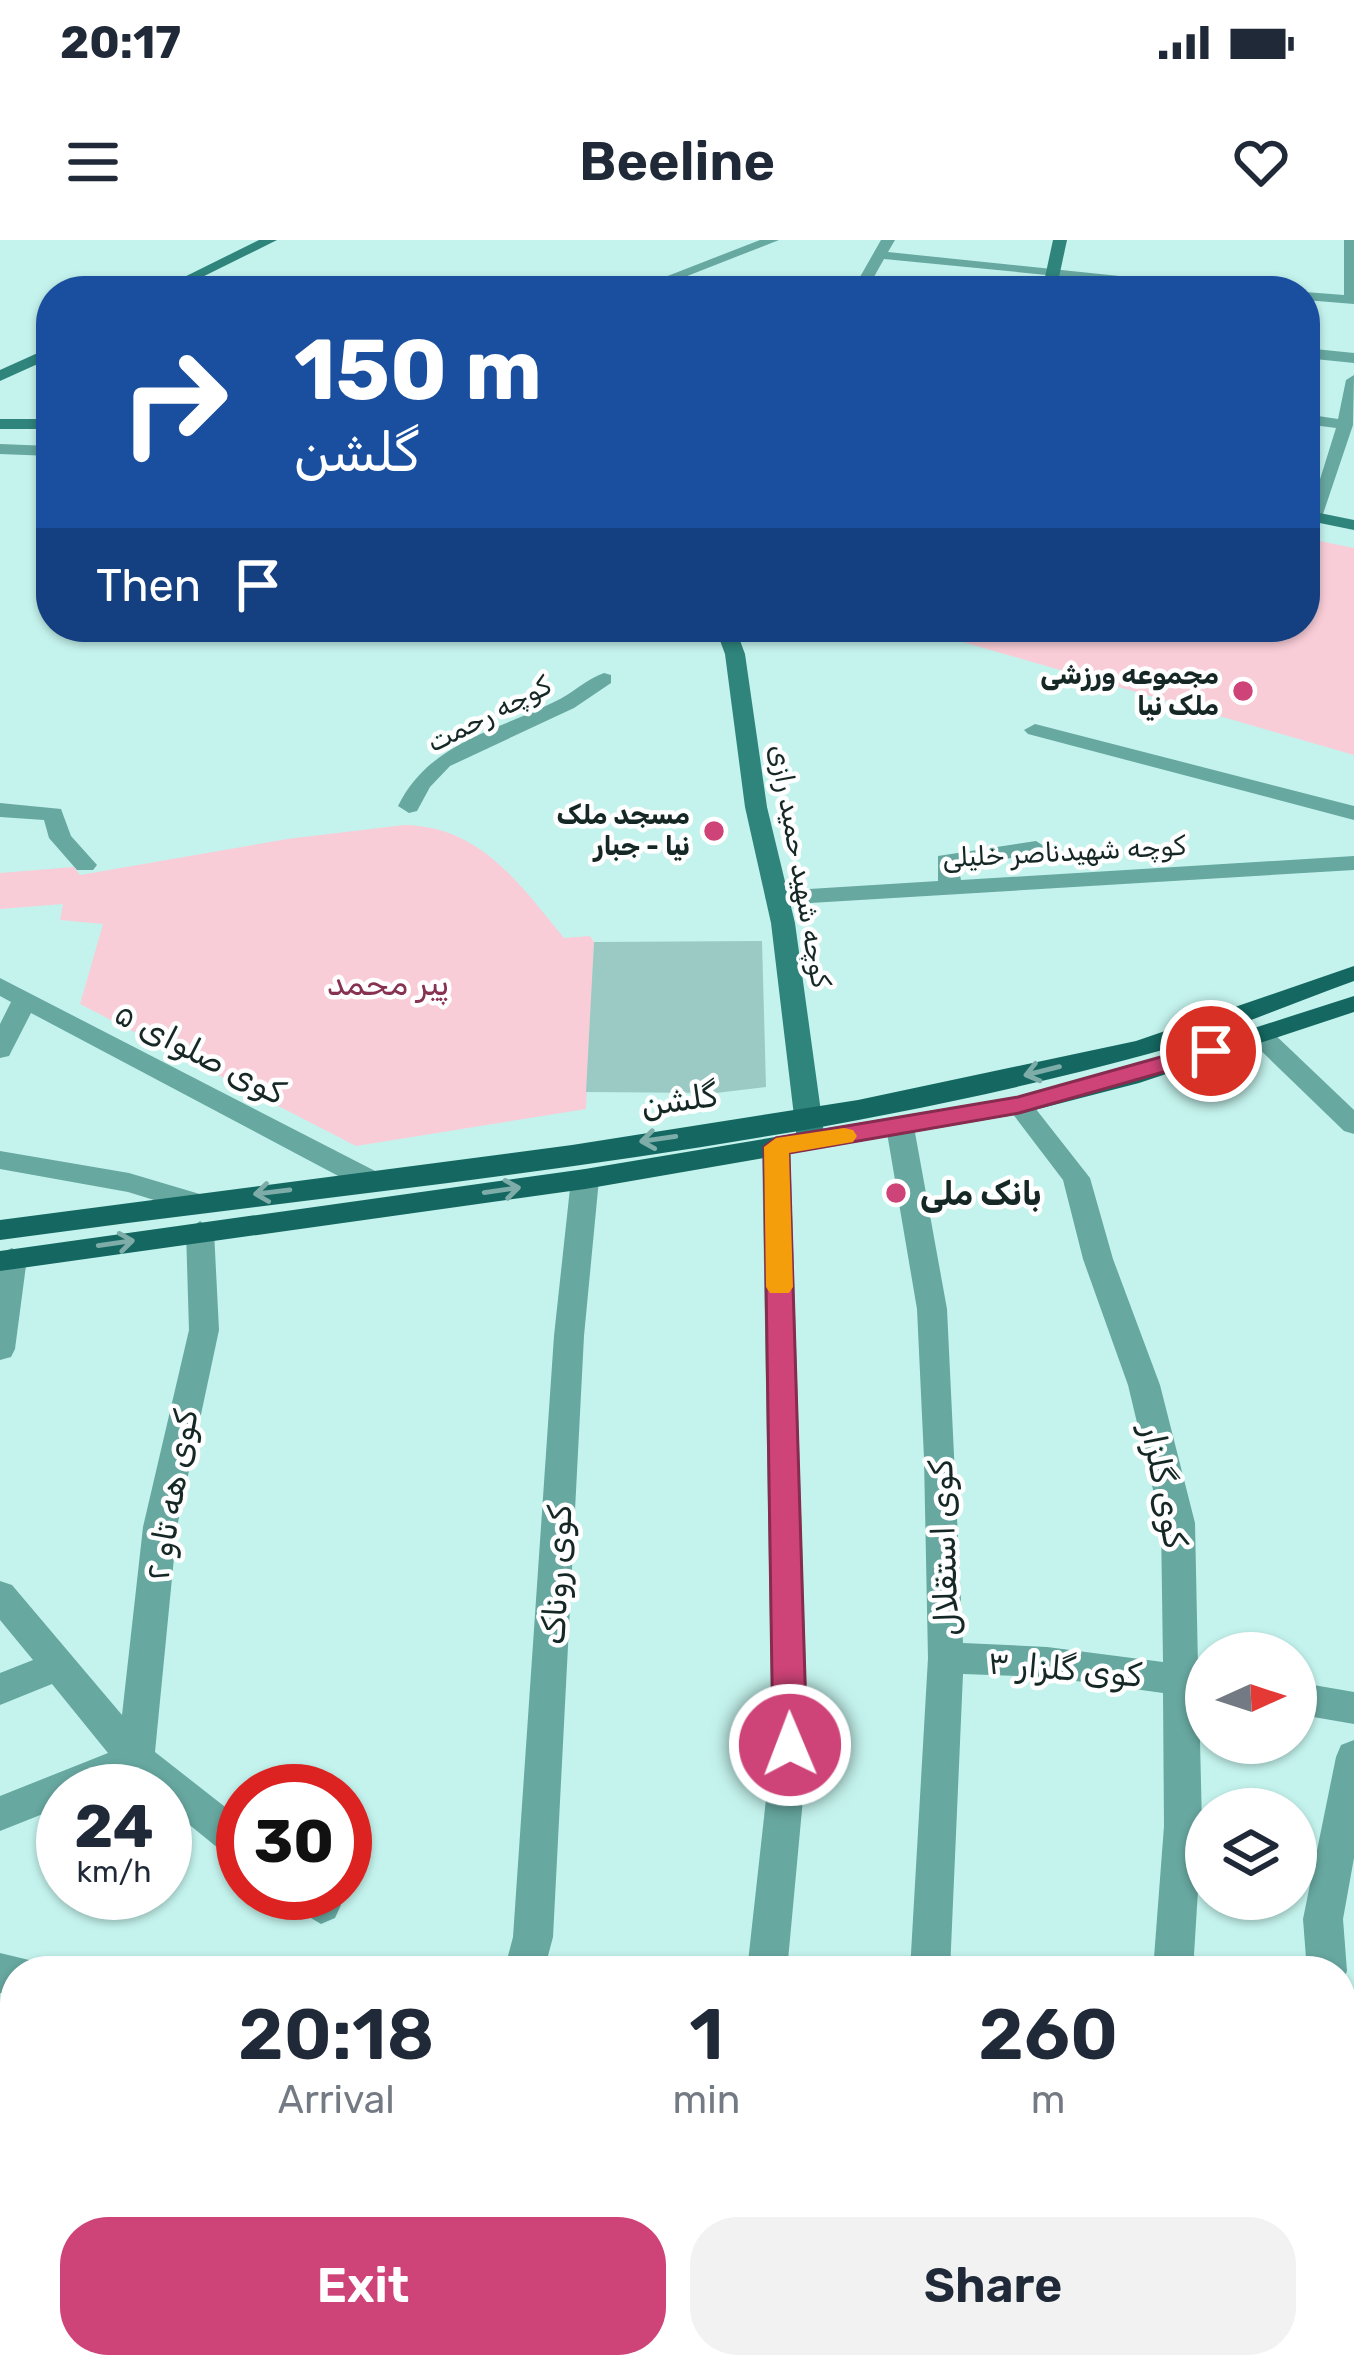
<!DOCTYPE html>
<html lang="en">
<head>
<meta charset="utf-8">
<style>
	:root { --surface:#fff; --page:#f2f2f3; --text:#1f2937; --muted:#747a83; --accent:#cf4478 }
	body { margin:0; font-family:Rubik,"Noto Sans Arabic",sans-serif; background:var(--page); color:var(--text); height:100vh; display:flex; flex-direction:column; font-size:45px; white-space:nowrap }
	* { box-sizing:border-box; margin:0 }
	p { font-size:39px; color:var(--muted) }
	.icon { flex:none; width:66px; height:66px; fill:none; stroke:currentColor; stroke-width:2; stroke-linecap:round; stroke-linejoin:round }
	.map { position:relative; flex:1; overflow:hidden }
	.panel { position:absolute; left:0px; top:1716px; width:1356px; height:423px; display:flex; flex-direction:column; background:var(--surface); border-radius:48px 48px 0 0; box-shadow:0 3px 9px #0004 }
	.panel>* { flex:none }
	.banner { position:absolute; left:36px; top:36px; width:1284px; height:366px; border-radius:48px; box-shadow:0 3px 9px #0004; background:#1a4fa0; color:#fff; overflow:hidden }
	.needle { width:78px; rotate:87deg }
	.controls { position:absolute; left:1185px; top:1392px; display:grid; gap:24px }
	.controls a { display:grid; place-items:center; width:132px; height:132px; border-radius:50%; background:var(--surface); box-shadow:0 3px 9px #0004; font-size:60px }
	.speed { position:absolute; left:36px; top:1524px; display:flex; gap:24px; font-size:60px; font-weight:700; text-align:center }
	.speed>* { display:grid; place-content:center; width:156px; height:156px; border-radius:50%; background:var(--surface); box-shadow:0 3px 9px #0004; line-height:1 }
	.speed small { font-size:30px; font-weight:400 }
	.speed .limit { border:18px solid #d22; background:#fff; color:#111 }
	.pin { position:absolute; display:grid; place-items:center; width:102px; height:102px; color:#fff; margin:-51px; border:6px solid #fff; border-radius:50%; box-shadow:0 3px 12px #0007 }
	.me { position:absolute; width:132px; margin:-66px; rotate:359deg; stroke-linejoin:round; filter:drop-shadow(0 0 9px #0008) }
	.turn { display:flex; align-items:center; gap:42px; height:252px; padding:0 60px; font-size:54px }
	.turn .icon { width:156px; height:156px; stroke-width:2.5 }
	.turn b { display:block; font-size:84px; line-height:102px }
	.then { display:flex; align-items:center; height:114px; padding:0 60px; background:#0003; gap:24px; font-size:45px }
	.eta { display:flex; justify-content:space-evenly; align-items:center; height:204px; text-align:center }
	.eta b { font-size:72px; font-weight:600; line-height:84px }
	.cta { display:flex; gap:24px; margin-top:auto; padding:24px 60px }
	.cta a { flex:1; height:138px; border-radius:48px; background:var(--accent); color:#fff; font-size:48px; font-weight:600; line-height:138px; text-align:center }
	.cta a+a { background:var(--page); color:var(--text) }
	.status { display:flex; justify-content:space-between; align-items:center; height:84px; padding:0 60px; background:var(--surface); direction:ltr }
	.status svg { height:33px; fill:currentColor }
	header { display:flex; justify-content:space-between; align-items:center; height:156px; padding:0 60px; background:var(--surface); font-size:54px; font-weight:600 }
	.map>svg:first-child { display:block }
	.green { fill:#f9cdd8 }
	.building { fill:#9bc9c3 }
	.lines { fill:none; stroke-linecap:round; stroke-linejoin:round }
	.street { fill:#67a8a0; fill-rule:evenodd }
	.secondary { fill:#2f847c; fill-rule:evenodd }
	.primary { fill:#146861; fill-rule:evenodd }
	.oneway { stroke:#7eaca8 }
	.route { fill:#cf4478; stroke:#872c4e; stroke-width:3 }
	.slow { fill:#f59e0b }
	.poi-dot { fill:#cf4478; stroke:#fff; stroke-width:4.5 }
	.labels { text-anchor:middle; stroke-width:9; stroke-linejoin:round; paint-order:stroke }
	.far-poi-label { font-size:27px; font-weight:bold; fill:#162826; stroke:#fff; text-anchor:end }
	.far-street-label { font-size:27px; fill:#162826; stroke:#fff }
	.park-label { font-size:33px; fill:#863250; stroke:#fff }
	.street-label { font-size:33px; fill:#162826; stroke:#fff }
	.poi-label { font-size:33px; font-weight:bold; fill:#162826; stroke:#fff; text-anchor:start }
</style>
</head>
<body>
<div class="status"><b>20:17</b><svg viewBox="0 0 49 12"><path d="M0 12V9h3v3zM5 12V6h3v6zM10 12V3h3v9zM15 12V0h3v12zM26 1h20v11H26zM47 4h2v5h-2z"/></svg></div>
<header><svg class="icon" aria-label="menu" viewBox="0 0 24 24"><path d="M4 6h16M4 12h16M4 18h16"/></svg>Beeline<svg class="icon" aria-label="heart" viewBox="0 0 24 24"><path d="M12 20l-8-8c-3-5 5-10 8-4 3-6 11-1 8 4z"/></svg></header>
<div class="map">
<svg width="1354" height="2137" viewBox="0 0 1354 2137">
	<rect width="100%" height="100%" fill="#c4f3ed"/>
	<!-- green -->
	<g class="green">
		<polygon points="1305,298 1354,308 1354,515 911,387 1305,387"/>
		<path d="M 404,585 C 480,586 520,644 564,698 L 590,696 L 594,702 L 586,869 L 356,906 L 80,764 L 103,684 L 60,680 L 63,664 L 0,669 L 0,633 L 74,627 L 80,635 L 287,599 Z"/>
	</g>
	<!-- building -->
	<polygon class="building" points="762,701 766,847 716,853 586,852 594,702"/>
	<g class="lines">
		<!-- street -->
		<g class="street">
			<polygon points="760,0 779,0 649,51 629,51"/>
			<polygon points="881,0 895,0 888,12 1263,51 1212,51 884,19 866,51 852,51"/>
			<polygon points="1344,0 1354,0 1354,64 1305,60 1305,52 1344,55"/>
			<polygon points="1305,108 1354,113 1354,123 1305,118"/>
			<polygon points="1354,135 1353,185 1322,277 1307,281 1336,188 1305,184 1305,174 1338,179 1346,140"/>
			<polygon points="0,204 51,206 51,216 0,214"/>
			<path d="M 604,433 L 611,435 L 611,443 L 574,468 L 450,526 L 430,547 L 417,571 L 409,573 L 398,566 C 430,502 494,492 554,462 C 572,454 586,439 604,433 Z"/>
			<polygon points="1035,484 1354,566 1354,580 1028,494 1024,490"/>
			<polygon points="0,563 61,569 71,596 97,625 93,630 77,630 49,598 44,580 0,577"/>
			<polygon points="1036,601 1047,608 1044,613 958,626 961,640 1354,616 1354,630 777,665 765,658 777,651 938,641 938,616"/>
			<polygon points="0,738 379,933 383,940 379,947 359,947 31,773 9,816 0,818 0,784 11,762 0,756"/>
			<polygon points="1261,788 1270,790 1354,870 1354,894 1344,891 1252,802 1248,796 1252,790"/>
			<polygon points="1019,856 1028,859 1090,938 1113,1019 1160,1145 1195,1283 1198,1426 1206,1427 1206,1459 1199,1458 1202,1586 1193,1731 1153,1731 1164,1586 1163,1453 1047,1437 963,1434 950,1731 910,1731 928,1418 924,1218 917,1069 886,887 890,881 900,878 914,887 947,1069 963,1403 1047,1407 1163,1422 1161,1283 1128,1145 1083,1019 1063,940 1006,865"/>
			<polygon points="776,898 790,907 808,1505 787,1731 747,1731 772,1505 762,907"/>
			<polygon points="0,911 129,933 203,955 207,962 193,972 128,952 0,929"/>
			<polygon points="585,929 599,939 584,1096 553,1697 544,1731 504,1731 513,1697 554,1096 571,939"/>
			<polygon points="200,981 214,991 219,1090 177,1287 155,1512 243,1581 243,1622 229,1617 165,1565 165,1551 148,1551 132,1538 100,1551 63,1551 63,1566 0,1591 0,1556 108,1513 52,1444 0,1465 0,1433 33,1420 0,1380 0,1341 12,1345 122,1475 143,1287 189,1090 186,991"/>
			<polygon points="12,1008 27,1018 15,1109 11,1117 0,1120 0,1014"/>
			<polygon points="1296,1442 1354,1452 1354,1484 1296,1474"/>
			<polygon points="1354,1500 1354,1618 1343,1679 1347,1731 1341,1745 1341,1731 1307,1731 1303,1679 1336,1517 1341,1505"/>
			<polygon points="285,1653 335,1653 341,1665 335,1678 321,1684 291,1666"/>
			<polygon points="0,1713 29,1720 34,1731 15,1731 15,1754 0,1753"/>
			<polygon points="0,1907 15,1914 15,2124 30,2124 30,2137 0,2137"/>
			<polygon points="1341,1919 1354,1925 1354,2075 1341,2069"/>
			<polygon points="350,2124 398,2124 393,2137 345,2137"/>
			<polygon points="643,2124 689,2124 685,2137 639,2137"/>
			<polygon points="851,2124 897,2124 895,2137 849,2137"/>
			<polygon points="1134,2124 1180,2124 1179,2137 1133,2137"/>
		</g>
		<!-- secondary -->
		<g class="secondary">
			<polygon points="259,0 277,0 174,51 156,51"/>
			<polygon points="1053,0 1067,0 1056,51 1042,51"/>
			<polygon points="51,107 51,118 0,141 0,130"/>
			<rect x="0" y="179" width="51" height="10"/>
			<polygon points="1305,270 1354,280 1354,290 1305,280"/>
			<polygon points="715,387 735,387 745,414 767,567 795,683 825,901 811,910 797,901 771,683 745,567 725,414"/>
		</g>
		<!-- primary -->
		<g class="primary">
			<path d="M 1354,726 L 1354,741 C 1285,766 1219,795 1148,814 C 775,916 383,947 0,1000 L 0,980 L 572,905 L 858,860 L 1136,801 Z"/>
			<polygon points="1354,756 1354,772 1139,843 1019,874 585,949 0,1031 0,1011 585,929 1019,856 1123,830"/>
		</g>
	</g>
	<!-- one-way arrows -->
	<defs><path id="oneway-shaft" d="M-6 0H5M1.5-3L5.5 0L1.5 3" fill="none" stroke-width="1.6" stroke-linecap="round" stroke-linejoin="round" transform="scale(3)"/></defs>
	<g class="oneway">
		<use href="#oneway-shaft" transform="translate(1042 831) rotate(166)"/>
		<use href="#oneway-shaft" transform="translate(658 899) rotate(172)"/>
		<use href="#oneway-shaft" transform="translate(502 950) rotate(-8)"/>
		<use href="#oneway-shaft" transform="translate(272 952) rotate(173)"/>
		<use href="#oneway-shaft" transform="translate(116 1003) rotate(-8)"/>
	</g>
	<!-- route -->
	<polygon class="route" points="1211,803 1223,811 1220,816 1019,873 789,913 807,1505 802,1516 790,1520 778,1516 773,1505 764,907 776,898 1018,857"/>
	<!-- slow -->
	<polygon class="slow" points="844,888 853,890 857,896 853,902 789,913 793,1047 789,1053 770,1053 766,1047 764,907 776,898"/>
	<!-- markers -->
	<g class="poi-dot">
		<circle cx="1243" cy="451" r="12"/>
		<circle cx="714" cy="591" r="12"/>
		<circle cx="896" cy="953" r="12"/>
	</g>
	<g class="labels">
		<!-- far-poi labels -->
		<g class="far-poi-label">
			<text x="1219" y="444">مجموعه ورزشی<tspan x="1219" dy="31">ملک نیا</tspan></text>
			<text x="690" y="584">مسجد ملک<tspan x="690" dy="31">نیا - جبار</tspan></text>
		</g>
		<!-- far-street labels -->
		<g class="far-street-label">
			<text transform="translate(489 474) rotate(-27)" y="9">کوچه رحمت</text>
			<text transform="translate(1064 612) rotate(-3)" y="9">کوچه شهیدناصر خلیلی</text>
			<text transform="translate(800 626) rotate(80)" y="9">کوچه شهید حمید رازی</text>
		</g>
		<!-- park labels -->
		<g class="park-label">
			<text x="388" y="755">پیر محمد</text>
		</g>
		<!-- street labels -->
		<g class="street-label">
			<text transform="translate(200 812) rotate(27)" y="12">کوی صلوای ۵</text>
			<text transform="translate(679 859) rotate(-8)" y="12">گلشن</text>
			<text transform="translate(1165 1246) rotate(79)" y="12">کوی گلزار</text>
			<text transform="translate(171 1255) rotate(-80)" y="12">کوی هه تاو ۲</text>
			<text transform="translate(943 1308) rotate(-92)" y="12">کوی استقلال</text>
			<text transform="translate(556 1335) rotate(-87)" y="12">کوی روناک</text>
			<text transform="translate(1065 1428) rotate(5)" y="12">کوی گلزار ۳</text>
		</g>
		<!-- poi labels -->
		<g class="poi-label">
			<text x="920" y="965">بانک ملی</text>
		</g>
	</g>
</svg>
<div class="controls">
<a><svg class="needle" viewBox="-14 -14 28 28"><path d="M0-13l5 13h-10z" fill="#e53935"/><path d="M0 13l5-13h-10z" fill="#747a83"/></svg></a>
<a><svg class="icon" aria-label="layers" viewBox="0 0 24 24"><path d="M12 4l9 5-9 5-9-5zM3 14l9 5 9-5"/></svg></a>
</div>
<div class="speed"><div>24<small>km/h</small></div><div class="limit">30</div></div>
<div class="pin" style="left:1211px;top:811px;background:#d93025"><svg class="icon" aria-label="arrive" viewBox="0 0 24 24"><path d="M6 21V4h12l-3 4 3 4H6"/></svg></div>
<svg class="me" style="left:790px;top:1505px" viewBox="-20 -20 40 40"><circle r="17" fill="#cf4478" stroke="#fff" stroke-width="3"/><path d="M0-11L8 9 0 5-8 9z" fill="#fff"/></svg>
<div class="banner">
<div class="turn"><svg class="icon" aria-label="right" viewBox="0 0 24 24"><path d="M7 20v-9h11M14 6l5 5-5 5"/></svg><div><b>150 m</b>گلشن</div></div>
<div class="then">Then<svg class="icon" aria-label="arrive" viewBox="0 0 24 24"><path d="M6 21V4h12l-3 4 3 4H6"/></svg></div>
</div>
<section class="panel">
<div class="eta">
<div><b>20:18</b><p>Arrival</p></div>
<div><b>1</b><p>min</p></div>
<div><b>260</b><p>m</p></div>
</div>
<div class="cta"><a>Exit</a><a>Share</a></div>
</section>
</div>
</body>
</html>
